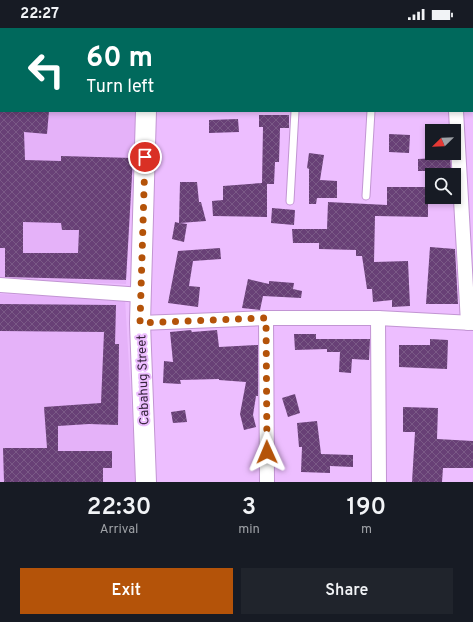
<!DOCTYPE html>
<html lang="en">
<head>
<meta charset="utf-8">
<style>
	:root { --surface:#171b24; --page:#20242c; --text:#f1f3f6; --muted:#9ea1a6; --accent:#b45309 }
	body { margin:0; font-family:Overpass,sans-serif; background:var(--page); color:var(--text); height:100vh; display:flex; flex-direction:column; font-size:15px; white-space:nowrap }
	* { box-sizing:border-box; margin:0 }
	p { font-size:13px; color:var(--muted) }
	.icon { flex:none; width:22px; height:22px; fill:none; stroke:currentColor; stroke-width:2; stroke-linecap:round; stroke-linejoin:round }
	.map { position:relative; height:454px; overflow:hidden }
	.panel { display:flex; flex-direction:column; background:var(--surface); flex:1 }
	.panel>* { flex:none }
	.guide { position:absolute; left:0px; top:0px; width:473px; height:84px; box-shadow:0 2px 6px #0003; background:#00695c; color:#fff; overflow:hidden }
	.needle { width:26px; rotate:247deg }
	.tools { position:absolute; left:425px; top:96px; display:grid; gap:8px }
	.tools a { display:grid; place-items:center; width:36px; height:36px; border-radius:0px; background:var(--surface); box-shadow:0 2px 6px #0003; font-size:20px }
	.pin { position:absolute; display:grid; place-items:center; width:34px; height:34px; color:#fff; margin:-17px; border:2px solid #fff; border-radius:50%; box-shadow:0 1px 4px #0007 }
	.me { position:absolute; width:44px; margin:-22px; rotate:359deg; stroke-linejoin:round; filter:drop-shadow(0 0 3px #0008) }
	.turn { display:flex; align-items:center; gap:14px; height:84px; padding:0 20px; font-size:18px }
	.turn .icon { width:52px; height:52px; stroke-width:2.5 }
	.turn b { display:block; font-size:28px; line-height:34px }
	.eta { display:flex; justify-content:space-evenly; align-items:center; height:68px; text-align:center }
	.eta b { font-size:24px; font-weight:600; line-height:28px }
	.action { display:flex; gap:8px; margin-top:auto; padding:8px 20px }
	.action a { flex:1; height:46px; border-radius:0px; background:var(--accent); color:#fff; font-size:16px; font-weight:600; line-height:46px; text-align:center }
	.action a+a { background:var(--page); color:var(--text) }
	.status { display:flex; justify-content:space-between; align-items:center; height:28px; padding:0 20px; background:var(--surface); direction:ltr }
	.status svg { height:11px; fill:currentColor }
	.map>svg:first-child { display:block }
	.built { fill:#e5b2f9 }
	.building { fill:url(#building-cross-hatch); fill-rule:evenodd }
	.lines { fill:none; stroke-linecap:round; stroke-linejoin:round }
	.lane-casing { stroke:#c295d3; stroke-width:9 }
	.street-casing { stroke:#c295d3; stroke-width:16 }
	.secondary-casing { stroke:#c295d3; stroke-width:22 }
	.lane { stroke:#fff; stroke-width:7 }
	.street { stroke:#fff; stroke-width:14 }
	.secondary { stroke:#fff; stroke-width:20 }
	.route { stroke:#b45309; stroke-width:7; stroke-dasharray:0 12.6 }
	.labels { text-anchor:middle; stroke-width:4; stroke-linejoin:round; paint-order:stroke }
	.street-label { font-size:13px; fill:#3a2740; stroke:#edbeff }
</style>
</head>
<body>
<div class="status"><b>22:27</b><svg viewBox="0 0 49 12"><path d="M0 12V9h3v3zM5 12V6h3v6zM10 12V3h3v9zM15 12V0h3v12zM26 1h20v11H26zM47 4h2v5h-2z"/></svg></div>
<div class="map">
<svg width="473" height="454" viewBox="0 0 473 454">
	<defs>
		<pattern id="building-cross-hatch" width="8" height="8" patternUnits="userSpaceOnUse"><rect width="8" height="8" fill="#684076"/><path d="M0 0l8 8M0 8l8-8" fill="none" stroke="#7a5986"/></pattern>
	</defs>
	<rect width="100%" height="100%" fill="#edbeff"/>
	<!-- built -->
	<g class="built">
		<polygon points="0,0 143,0 1,1 1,83 137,83 126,256 0,251"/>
		<polygon points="0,266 125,271 136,454 0,454"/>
	</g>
	<!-- building -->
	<g class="building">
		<path d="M 0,83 L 49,83 L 47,106 L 24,104 L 25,132 L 61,133 L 61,128 L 133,130 L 126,252 L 5,249 L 5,220 L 0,220 ZM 23,194 L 61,195 L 62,202 L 79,202 L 78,225 L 23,225 Z"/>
		<polygon points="259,87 289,87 289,100 280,100 279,134 275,134 274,156 267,156 267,189 213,188 212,173 223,172 223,158 262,155 263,99 259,99"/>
		<polygon points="238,91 239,104 209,105 209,92"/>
		<polygon points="389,106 410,107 409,125 389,124"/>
		<polygon points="309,125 324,127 320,152 337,153 337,170 317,170 316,176 309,176 309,141 307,140"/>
		<polygon points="435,125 450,125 451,143 418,143 418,131 436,130"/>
		<polygon points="180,154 197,154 199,174 201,174 206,193 180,195 187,196 184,214 172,211 175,194 179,195"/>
		<polygon points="387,159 428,159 428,189 375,188 374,234 408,233 410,278 392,279 392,272 373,274 372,261 367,261 362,228 356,228 356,222 319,221 319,215 293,215 292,201 327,201 328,174 387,177"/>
		<polygon points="272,180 295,182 294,197 271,195"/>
		<polygon points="430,219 455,221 458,276 426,276"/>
		<polygon points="220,220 221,231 193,233 189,258 200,259 198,279 168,275 178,223"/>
		<polygon points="248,251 269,256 269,253 294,255 293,261 302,263 301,270 263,268 260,282 242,280"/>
		<polygon points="0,276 116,277 115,316 119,316 118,397 89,396 58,398 58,423 112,423 112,440 103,440 103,454 4,454 3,420 47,420 44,379 101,375 104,304 0,303"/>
		<polygon points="191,302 192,304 217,302 219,319 258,317 258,368 256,368 253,387 256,399 244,402 240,386 246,354 219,352 219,351 180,352 181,356 163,355 164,333 173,334 170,304"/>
		<polygon points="294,306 316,306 316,311 370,311 369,332 352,331 351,345 339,344 340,324 327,324 327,321 295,322"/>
		<polygon points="430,311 448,312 447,341 399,339 399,317 430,317"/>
		<polygon points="295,366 300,385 288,389 282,370"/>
		<polygon points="403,379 438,380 437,411 473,413 473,440 443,440 442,454 412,454 415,404 403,404"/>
		<polygon points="185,382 187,394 173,395 171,384"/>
		<polygon points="317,393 321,426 353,427 353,439 330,438 330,445 301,444 302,419 299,419 297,395"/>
	</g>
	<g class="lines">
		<!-- lane casing -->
		<g class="lane-casing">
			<g id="lane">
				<polyline points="299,1 299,0"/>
				<polyline points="376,1 376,0"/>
				<polyline points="366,168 371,83"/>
				<polyline points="290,173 295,83"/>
			</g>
		</g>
		<!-- street casing -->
		<g class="street-casing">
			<g id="street">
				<polyline points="452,0 452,1"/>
				<polyline points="456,83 468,295"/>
				<polyline points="0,257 142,267"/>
				<polyline points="266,290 267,454"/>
				<polyline points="378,290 379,454"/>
				<polyline points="140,295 266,290 378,290 473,295"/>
			</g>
		</g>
		<!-- secondary casing -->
		<g class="secondary-casing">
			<g id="secondary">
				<polyline points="148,1 148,0"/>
				<polyline points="146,83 140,295 146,454"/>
			</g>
		</g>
		<!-- lane -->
		<use href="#lane" class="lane"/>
		<!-- street -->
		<use href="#street" class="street"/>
		<!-- secondary -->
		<use href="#secondary" class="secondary"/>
	</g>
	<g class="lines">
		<!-- route -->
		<polyline class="route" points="145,129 140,295 266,290 267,424"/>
	</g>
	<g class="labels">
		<!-- street labels -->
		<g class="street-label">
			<text transform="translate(142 352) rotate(-92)" y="5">Cabahug Street</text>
		</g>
	</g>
</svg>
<div class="tools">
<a><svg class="needle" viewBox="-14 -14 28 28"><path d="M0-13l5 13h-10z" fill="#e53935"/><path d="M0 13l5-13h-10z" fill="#9ea1a6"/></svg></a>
<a><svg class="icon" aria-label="search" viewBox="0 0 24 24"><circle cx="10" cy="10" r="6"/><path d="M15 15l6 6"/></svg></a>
</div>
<div class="pin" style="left:145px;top:129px;background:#d93025"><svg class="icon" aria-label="arrive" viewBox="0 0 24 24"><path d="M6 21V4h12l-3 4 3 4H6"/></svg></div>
<svg class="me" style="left:267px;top:424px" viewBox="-20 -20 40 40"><path d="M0-17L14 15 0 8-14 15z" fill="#b45309" stroke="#fff" stroke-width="4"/></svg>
<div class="guide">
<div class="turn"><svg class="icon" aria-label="left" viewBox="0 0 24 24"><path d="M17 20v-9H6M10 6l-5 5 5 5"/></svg><div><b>60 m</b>Turn left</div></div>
</div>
</div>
<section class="panel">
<div class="eta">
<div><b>22:30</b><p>Arrival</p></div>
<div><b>3</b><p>min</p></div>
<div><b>190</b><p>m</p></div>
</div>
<div class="action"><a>Exit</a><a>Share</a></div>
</section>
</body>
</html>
